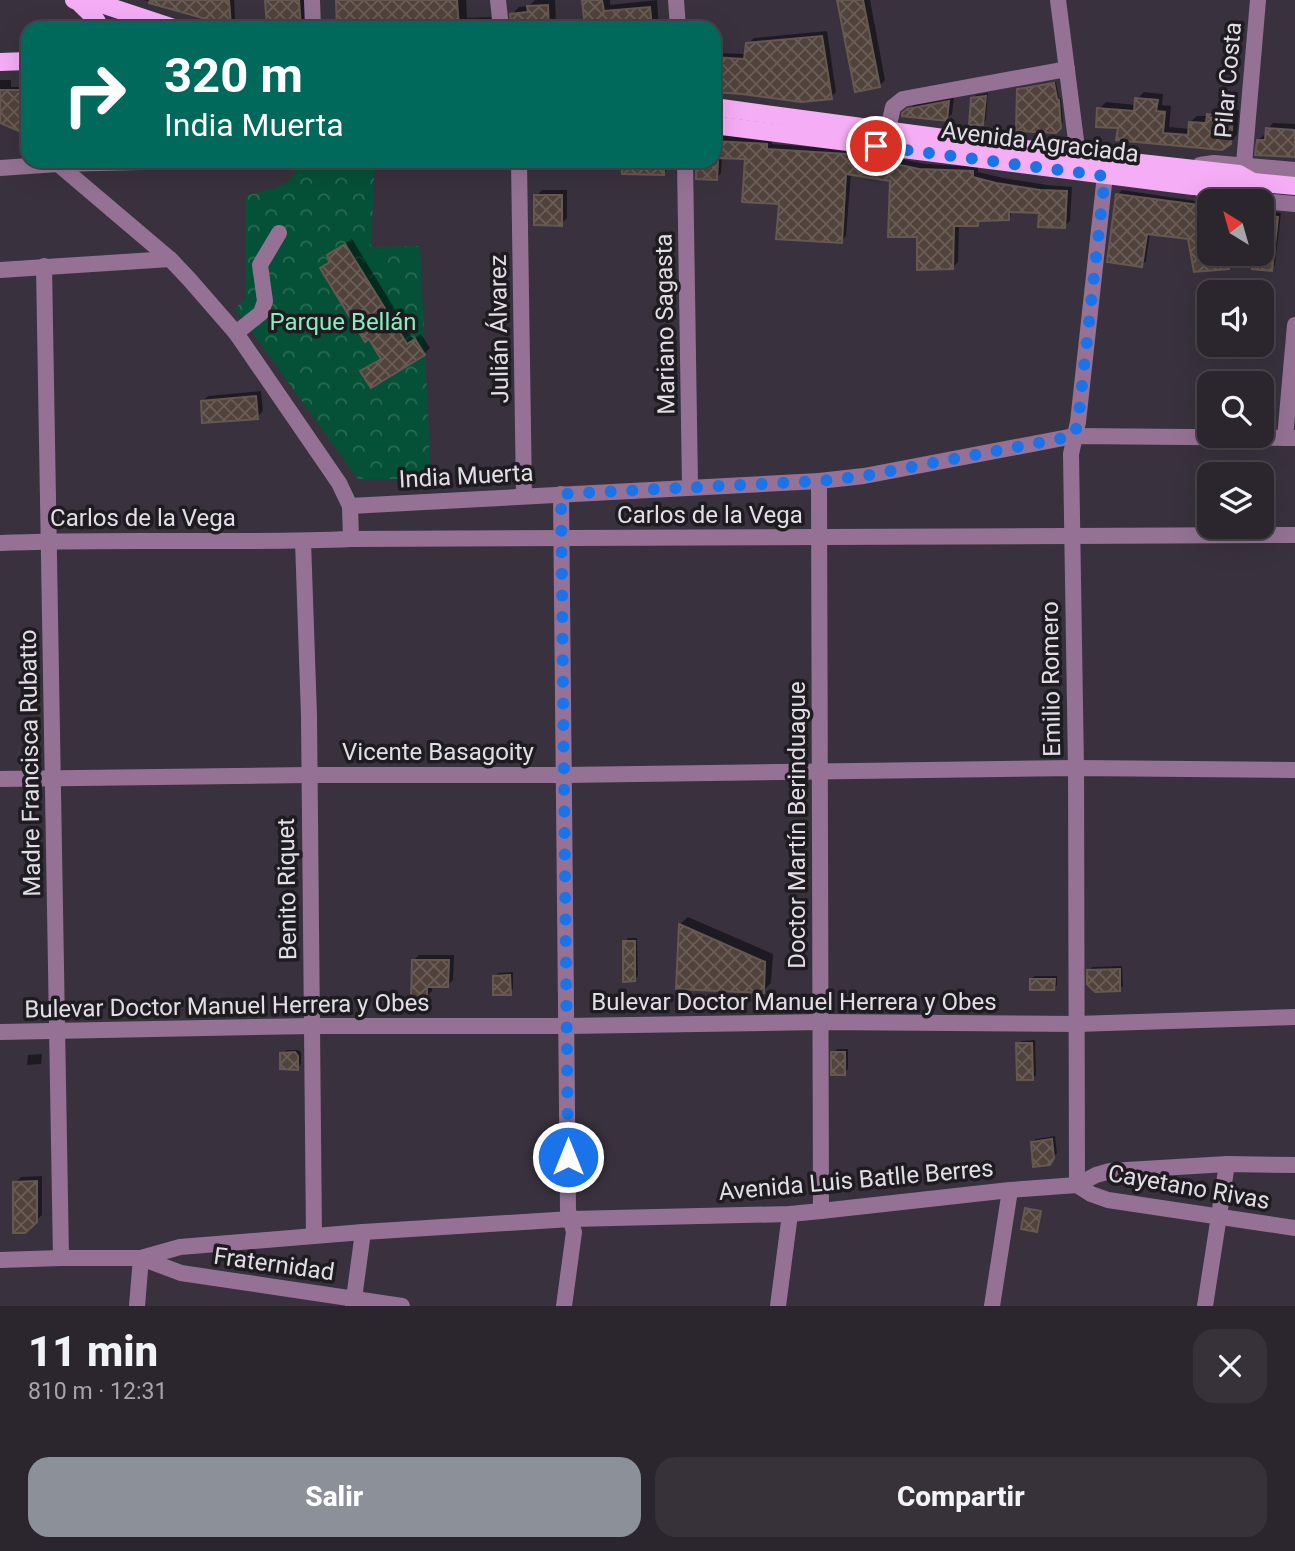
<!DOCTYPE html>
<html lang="es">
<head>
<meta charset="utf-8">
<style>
	:root { --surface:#2b262e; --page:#37323a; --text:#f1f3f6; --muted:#a6a5aa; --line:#47434a; --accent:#8c9099 }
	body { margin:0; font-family:Roboto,sans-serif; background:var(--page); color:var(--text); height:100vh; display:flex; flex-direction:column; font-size:26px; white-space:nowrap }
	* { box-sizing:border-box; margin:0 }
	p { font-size:23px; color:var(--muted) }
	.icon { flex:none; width:38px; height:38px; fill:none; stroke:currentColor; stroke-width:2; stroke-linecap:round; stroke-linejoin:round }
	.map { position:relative; height:1306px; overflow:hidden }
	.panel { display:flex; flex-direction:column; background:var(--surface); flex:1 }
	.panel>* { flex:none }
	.hud { position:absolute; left:21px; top:21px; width:700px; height:147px; border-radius:21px; box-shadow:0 7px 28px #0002,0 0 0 2px var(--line); background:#00695c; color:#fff; overflow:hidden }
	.needle { width:46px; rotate:323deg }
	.buttons { position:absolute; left:1197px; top:189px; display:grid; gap:14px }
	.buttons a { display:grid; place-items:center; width:77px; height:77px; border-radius:14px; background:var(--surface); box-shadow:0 7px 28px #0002,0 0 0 2px var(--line); font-size:35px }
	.pin { position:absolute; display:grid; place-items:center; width:60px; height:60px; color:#fff; margin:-30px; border:4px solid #fff; border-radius:50%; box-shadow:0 2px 7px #0007 }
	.me { position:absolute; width:77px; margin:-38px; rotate:0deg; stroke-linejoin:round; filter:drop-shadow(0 0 5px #0008) }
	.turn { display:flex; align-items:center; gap:24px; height:147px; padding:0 28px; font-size:32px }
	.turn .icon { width:91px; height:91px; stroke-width:2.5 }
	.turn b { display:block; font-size:49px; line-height:60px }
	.round { display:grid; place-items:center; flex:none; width:74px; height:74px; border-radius:21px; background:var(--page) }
	.summary { display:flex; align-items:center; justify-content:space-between; height:119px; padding:0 28px }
	h1 { font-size:42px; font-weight:800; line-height:52px }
	.action { display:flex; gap:14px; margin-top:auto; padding:14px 28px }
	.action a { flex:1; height:80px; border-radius:21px; background:var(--accent); color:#fff; font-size:28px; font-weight:800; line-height:80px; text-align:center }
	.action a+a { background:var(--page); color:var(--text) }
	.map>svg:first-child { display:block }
	.park { fill:url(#park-crowns) }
	.shadow { fill:#0007 }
	.building { fill:url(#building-cross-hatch); stroke:#665850; stroke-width:2 }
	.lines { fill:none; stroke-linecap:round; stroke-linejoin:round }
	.minor { stroke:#957295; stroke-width:16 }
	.major { stroke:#f5adf5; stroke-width:18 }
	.route { stroke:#1a73e8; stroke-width:12; stroke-dasharray:0 21.6 }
	.labels { text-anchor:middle; stroke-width:7; stroke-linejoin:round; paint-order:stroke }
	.street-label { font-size:24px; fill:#e2dee5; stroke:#1e1b21 }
	.park-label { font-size:24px; fill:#88edbf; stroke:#1e1b21 }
</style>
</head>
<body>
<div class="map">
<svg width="1295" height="1306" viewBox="0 0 1295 1306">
	<defs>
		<pattern id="park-crowns" width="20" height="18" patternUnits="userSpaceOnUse" patternTransform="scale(1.75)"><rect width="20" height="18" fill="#055137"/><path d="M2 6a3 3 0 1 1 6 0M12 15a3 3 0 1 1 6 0" fill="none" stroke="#296a54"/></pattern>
		<pattern id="building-cross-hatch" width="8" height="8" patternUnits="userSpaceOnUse" patternTransform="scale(1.75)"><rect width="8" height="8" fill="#51433b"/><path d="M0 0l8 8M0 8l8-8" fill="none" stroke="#6a5e57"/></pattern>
	</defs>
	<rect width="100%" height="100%" fill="#39323e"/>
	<!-- park -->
	<path class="park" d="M 298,161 L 375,161 L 371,247 L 420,246 L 431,479 L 358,479 L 235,308 L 246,299 L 245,196 C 268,189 295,189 298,161 Z"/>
	<!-- shadow -->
	<g class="shadow">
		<polygon points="144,0 234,0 235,19 230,24"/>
		<polygon points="267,0 304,0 306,25 304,28 269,28"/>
		<polygon points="338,0 466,0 467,18 491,17 492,28 339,28"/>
		<polygon points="535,0 555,0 556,24 586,20 584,0 610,0 610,5 657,0 659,28 513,28 512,14 519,7 529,6"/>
		<polygon points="839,0 870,0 885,80 879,86"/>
		<polygon points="827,31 836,92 831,97 714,90 714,53 747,54 748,44 754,38"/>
		<polygon points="0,80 11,80 11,87 28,87 28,142 21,142 21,130 0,121"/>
		<polygon points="1056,82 1059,98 1061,98 1063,123 1055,131 1018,90 1021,87"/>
		<polygon points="1144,92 1163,94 1162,105 1171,106 1169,127 1190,129 1190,122 1197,116 1208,116 1215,108 1239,110 1237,135 1221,149 1120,127 1099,109 1106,102 1136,105 1137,99"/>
		<polygon points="988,93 986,120 983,124 973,99 976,95"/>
		<polygon points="954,97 952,114 946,120 904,114 915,104"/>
		<polygon points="1273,123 1295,124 1295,155 1258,140 1264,135 1267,135 1268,129"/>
		<polygon points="714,135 772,139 772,144 853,150 926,164 978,167 978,172 1003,178 1047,185 1072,187 1070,221 1064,226 1041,212 1014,211 1008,218 982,219 977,224 959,224 958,262 953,267 919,235 892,179 851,173 846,236 841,241 781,203 746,158 722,157 721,173 716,178 696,161 714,161"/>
		<polygon points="624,161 669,161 668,169 663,174"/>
		<polygon points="542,190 567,190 567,218 561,224 536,196"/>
		<polygon points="1122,190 1209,203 1209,254 1232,254 1233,263 1228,267 1195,270 1190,237 1150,232 1146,261 1142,265 1117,195"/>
		<polygon points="1262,210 1281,213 1275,265 1271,269 1254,268 1252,254 1262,254"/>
		<polygon points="352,239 413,339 421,334 430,348 424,354 362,372 368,366 382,357 322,269 332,260 329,256 335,250"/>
		<polygon points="261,391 263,411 257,417 202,402 208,396"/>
		<polygon points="688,917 773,954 771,983 763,991 678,988 680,924"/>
		<polygon points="628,938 637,938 638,976 634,980 625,942"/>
		<polygon points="419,955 454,955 453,980 447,986 432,985 432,991 426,997 413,961"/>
		<polygon points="1122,966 1123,986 1119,989 1089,971 1092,967"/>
		<polygon points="513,972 513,989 510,993 495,976 498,973"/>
		<polygon points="1035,976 1057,976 1057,985 1054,988 1031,979"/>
		<polygon points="1035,1040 1036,1075 1032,1078 1018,1044 1022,1041"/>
		<polygon points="837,1049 848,1049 848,1069 844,1073 833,1053"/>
		<polygon points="286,1050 298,1050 301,1052 301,1064 297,1068 282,1054"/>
		<polygon points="42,1054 41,1064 27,1065 28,1055"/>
		<polygon points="1055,1136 1057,1153 1049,1163 1032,1142 1036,1139"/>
		<polygon points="42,1176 42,1215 24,1232 15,1183 21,1177"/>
	</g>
	<!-- building -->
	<g class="building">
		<polygon points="150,0 229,0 231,26 149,3"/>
		<polygon points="265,0 299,0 301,28 267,28"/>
		<polygon points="336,0 457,0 459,28 337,28"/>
		<polygon points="582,0 602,0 604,11 650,7 652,28 585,28"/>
		<polygon points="837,0 863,0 880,87 855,92"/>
		<polygon points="548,5 549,28 511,28 510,14 528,12 527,6"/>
		<polygon points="822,36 832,99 801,102 742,94 714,92 714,57 744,59 746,43"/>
		<polygon points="1054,83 1057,99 1059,100 1061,128 1056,133 1016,131 1017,89"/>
		<polygon points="0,90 28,90 28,135 0,123"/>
		<polygon points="986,96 983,125 969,125 971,98"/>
		<polygon points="1135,98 1158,100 1156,111 1165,112 1163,133 1188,135 1189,122 1206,123 1207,114 1233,116 1231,144 1222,150 1116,140 1118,128 1096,127 1097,108 1134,111"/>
		<polygon points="949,101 947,121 902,116 902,113 907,109"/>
		<polygon points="1266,128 1295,130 1295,157 1255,155 1257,140 1265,140"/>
		<polygon points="714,141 767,144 767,149 847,154 919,169 973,171 973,177 996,183 1040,190 1067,191 1065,228 1038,227 1039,213 1009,212 1009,220 978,221 978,226 954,226 953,269 917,270 917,237 888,237 890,181 846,174 842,243 776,239 779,204 742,202 745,159 714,158"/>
		<polygon points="622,161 664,161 664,175 622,174"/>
		<polygon points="696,161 718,161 717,180 696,179"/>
		<polygon points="1116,194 1192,204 1209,208 1209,254 1227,254 1229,269 1194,272 1188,239 1147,234 1142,267 1107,262"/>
		<polygon points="534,195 562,195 562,226 534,225"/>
		<polygon points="1262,215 1278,217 1272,271 1252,269 1250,254 1262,254"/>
		<polygon points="345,244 407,344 415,339 425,355 371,388 360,371 381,359 369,339 365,342 320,268 330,262 327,255"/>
		<polygon points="256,396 258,419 202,423 201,401"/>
		<polygon points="679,924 765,962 764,993 676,989"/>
		<polygon points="623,941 635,941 635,981 623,982"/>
		<polygon points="412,960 449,960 448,987 427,987 427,999 411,999"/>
		<polygon points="1120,969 1120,991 1095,992 1087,984 1087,970"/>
		<polygon points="510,975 511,995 493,995 493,976"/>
		<polygon points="1030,979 1055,979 1054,990 1030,990"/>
		<polygon points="1016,1043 1032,1043 1033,1080 1017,1080"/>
		<polygon points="295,1052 298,1056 298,1070 280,1069 280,1053"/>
		<rect x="831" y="1052" width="14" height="23"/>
		<polygon points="1052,1139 1054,1158 1050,1165 1033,1167 1031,1142"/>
		<polygon points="37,1181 37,1222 25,1233 13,1233 13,1182"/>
		<polygon points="1025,1208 1041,1211 1037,1232 1021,1229"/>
	</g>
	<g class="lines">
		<!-- minor -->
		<g class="minor">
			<polyline points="312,0 313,28"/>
			<polyline points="498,0 501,28"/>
			<polyline points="676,0 678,28"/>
			<polyline points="1058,0 1078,156 1080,168"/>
			<polyline points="888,129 893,107 903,99 1067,69"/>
			<polyline points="519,161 524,495"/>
			<polyline points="685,161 690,486"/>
			<polyline points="58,164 170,259 189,279 236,333 339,483 350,506 351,539"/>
			<polyline points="1244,164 1258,0"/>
			<polyline points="1200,165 1214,163 1295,170"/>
			<polyline points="0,168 58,164 181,161"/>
			<polyline points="1198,188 1219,197 1295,204"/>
			<polyline points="44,266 61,1258"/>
			<polyline points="0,270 170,259"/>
			<polyline points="236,333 261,313 265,301 260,265 279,233"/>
			<polyline points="1285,438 1295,325"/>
			<polyline points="819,481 821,1211"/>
			<polyline points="561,494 568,1210 574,1232 564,1306"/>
			<polyline points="350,506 819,481 864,476 1074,436 1295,438"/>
			<polyline points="303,541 309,716 314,1236"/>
			<path d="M 0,543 C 117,538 234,544 351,539 L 1295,535"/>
			<polyline points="0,779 308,775 564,775 1076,768 1295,770"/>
			<polyline points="0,1032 312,1026 567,1026 820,1022 1076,1024 1295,1017"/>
			<polyline points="1077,1185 1076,768 1071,454 1078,422 1105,175"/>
			<polyline points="1077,1185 1091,1194 1108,1200 1295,1228"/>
			<polyline points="141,1258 181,1273 402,1306"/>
			<polyline points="0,1260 61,1258 141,1258 180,1247 363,1232 571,1219 790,1214 821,1211 1010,1190 1077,1185 1096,1175 1110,1171 1227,1164 1295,1165"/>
			<polyline points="137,1306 141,1258"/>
			<polyline points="353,1306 363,1232"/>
			<polyline points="778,1306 790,1214"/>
			<polyline points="992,1306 1010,1190"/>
			<polyline points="1205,1306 1227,1164"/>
		</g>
		<!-- major -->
		<g class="major">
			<polyline points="74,0 79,2 92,1 174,28"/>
			<path d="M 79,2 C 86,11 97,16 99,28"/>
			<polyline points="0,62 28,61"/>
			<polyline points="714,107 1078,156 1239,174 1253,182 1295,186"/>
			<polyline points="714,125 1193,186 1242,187 1253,182"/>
		</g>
	</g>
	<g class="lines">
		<!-- route -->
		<polyline class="route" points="568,1157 561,494 819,481 864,476 1074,436 1078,422 1105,176 876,146"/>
	</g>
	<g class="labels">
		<!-- street labels -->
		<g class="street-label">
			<text transform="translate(1228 80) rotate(-85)" y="8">Pilar Costa</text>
			<text transform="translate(1040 142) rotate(7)" y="8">Avenida Agraciada</text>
			<text transform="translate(665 324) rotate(-91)" y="8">Mariano Sagasta</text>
			<text transform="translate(499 329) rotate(-91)" y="8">Julián Álvarez</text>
			<text transform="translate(466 476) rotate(-3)" y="8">India Muerta</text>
			<text x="710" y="523">Carlos de la Vega</text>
			<text x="143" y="526">Carlos de la Vega</text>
			<text transform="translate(1051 679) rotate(-91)" y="8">Emilio Romero</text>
			<text x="438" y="760">Vicente Basagoity</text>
			<text transform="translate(30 763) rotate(-91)" y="8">Madre Francisca Rubatto</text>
			<text transform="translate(797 825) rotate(-90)" y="8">Doctor Martín Berinduague</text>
			<text transform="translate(287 889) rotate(-91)" y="8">Benito Riquet</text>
			<text x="794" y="1010">Bulevar Doctor Manuel Herrera y Obes</text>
			<text transform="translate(227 1006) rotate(-1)" y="8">Bulevar Doctor Manuel Herrera y Obes</text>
			<text transform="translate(856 1180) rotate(-5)" y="8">Avenida Luis Batlle Berres</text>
			<text transform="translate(1189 1187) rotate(10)" y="8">Cayetano Rivas</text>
			<text transform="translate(274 1264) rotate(8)" y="8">Fraternidad</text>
		</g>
		<!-- park labels -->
		<g class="park-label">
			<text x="343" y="330">Parque Bellán</text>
		</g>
	</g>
</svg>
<div class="buttons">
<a><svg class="needle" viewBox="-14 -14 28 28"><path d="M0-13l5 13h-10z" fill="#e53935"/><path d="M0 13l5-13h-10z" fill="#a6a5aa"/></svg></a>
<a><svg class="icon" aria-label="sound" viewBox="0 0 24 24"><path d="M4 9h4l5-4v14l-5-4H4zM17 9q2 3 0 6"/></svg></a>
<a><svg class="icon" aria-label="search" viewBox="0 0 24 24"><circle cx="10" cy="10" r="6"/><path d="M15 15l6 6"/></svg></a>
<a><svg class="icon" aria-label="layers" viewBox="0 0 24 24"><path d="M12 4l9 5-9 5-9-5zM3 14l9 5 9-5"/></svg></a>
</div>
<div class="pin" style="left:876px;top:146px;background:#d93025"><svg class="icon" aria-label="arrive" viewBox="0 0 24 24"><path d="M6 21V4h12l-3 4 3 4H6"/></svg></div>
<svg class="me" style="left:568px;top:1157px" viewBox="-20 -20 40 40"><circle r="17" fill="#1a73e8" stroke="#fff" stroke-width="3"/><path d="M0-11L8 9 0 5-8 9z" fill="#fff"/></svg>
<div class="hud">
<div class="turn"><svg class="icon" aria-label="right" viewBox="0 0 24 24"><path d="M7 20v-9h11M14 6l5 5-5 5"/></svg><div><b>320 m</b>India Muerta</div></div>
</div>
</div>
<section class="panel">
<div class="summary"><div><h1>11 min</h1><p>810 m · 12:31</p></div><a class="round"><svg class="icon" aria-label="close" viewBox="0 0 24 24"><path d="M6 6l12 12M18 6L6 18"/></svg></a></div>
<div class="action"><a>Salir</a><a>Compartir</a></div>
</section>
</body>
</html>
